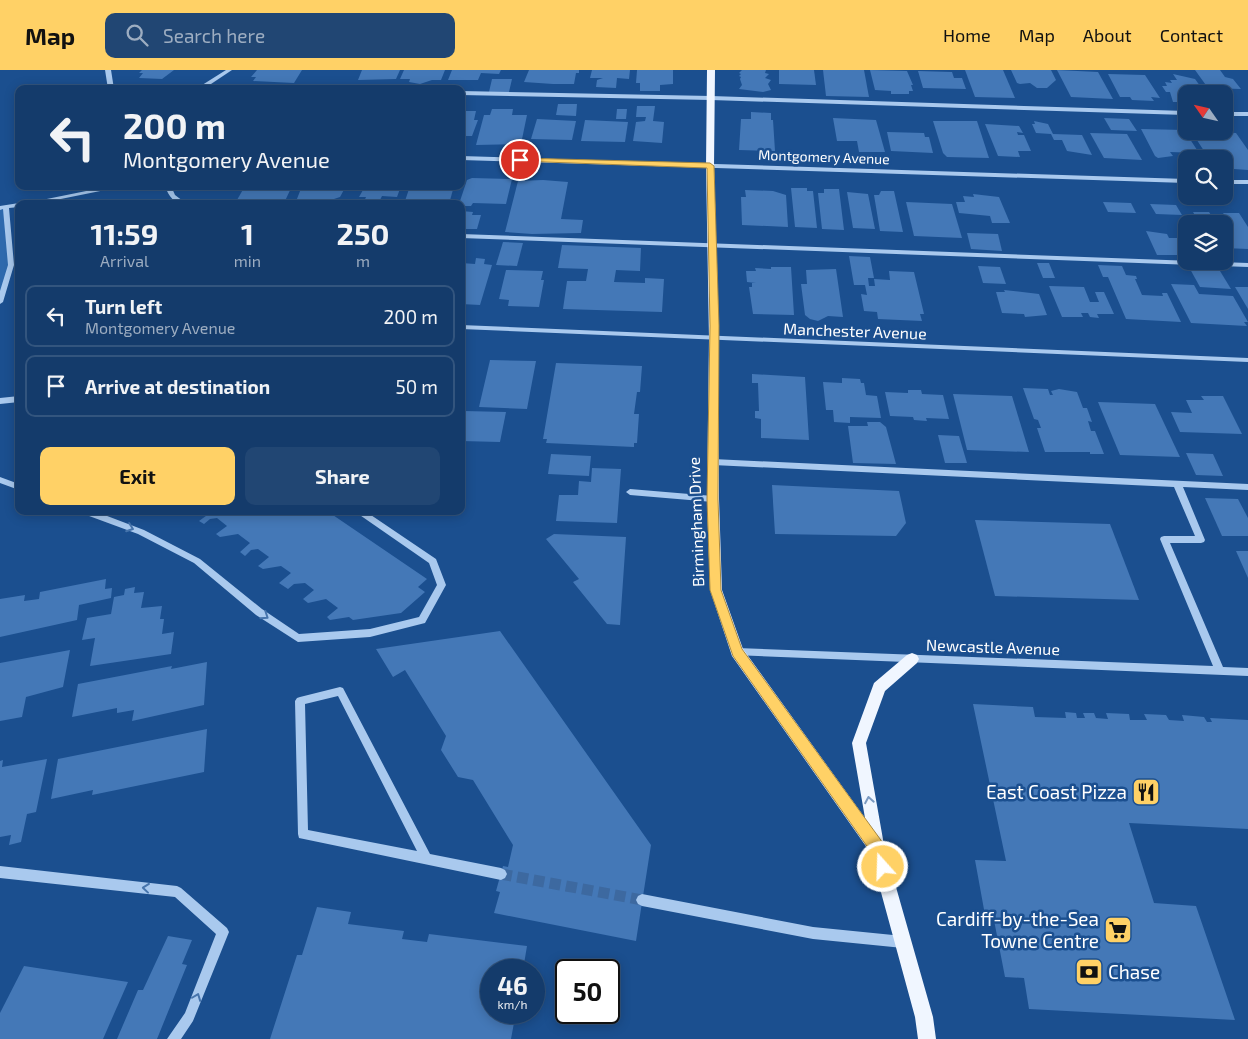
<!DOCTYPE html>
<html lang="en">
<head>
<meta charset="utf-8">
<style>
	:root { --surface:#143b6b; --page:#214673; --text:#f1f3f6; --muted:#9dadc1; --line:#33557e; --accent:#ffd166 }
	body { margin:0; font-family:"Exo 2",sans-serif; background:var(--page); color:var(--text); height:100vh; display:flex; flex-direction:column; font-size:19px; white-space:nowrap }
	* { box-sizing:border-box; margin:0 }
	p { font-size:16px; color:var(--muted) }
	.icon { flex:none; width:28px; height:28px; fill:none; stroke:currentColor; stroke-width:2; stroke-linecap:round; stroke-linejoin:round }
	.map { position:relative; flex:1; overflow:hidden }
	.panel { position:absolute; left:15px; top:130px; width:450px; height:315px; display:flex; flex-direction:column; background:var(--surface); border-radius:10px; box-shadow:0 2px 12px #0003,0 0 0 1px var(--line) }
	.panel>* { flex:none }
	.hud { position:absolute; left:15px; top:15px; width:450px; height:105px; border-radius:10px; box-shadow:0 2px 12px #0003,0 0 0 1px var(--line); background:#143b6b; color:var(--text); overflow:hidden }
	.needle { width:32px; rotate:304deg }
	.tools { position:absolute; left:1178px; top:15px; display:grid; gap:10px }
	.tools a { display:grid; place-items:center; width:55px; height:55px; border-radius:10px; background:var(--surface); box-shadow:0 2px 12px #0003,0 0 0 1px var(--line); font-size:25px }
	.speed { position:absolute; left:480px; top:889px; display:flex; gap:10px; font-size:25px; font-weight:700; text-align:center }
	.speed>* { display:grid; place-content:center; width:65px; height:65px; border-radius:50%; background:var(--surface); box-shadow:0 2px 12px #0003,0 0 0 1px var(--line); line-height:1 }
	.speed small { font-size:12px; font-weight:400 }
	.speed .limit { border:2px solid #111; border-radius:8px; background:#fff; color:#111 }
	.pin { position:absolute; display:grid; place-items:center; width:42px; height:42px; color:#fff; margin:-21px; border:2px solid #fff; border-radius:50%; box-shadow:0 1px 5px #0007 }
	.me { position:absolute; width:55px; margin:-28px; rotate:340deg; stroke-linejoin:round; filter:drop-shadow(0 0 4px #0008) }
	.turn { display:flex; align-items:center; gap:18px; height:105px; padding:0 25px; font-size:22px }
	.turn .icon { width:65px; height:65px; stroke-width:2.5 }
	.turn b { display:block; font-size:35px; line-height:42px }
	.eta { display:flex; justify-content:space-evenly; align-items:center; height:85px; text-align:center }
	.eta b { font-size:30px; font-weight:700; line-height:35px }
	.action { display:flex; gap:10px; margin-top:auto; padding:10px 25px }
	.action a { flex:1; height:58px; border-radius:10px; background:var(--accent); color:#111; font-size:20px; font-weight:700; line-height:58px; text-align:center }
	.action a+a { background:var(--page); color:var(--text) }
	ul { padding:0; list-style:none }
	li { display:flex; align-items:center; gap:15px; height:62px; margin:0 10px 8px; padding:0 15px; border:2px solid var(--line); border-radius:10px }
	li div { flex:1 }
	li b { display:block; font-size:19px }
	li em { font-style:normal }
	header { display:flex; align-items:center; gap:30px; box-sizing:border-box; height:70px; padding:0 25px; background:var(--accent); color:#111 }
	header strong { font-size:24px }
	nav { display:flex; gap:28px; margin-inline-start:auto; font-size:18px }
	.search { width:350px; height:45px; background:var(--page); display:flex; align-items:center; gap:12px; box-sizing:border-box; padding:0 18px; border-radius:10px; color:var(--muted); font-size:19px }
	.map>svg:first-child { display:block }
	.green { fill:#2e69ad }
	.building { fill:#4478b7 }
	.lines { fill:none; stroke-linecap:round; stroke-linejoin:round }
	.minor-tunnel { stroke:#3d69a0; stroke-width:11; stroke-dasharray:11 5.5; stroke-linecap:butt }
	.minor { fill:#a9c9ee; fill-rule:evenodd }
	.major { fill:#f0f6ff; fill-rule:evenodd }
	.oneway { stroke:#4674ac }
	.oneway2 { stroke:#7b9ac1 }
	.route { fill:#ffd166; stroke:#a68842 }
	.labels { text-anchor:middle; stroke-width:5; stroke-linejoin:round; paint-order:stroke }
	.far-street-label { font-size:14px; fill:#fff; stroke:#1b4f8f }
	.street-label { font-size:16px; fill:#fff; stroke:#1b4f8f }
	.near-poi-label { font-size:19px; fill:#fff; stroke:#1b4f8f; text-anchor:end }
</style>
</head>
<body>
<header>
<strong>Map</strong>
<div class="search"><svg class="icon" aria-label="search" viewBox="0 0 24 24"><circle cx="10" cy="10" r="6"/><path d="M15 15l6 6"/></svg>Search here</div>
<nav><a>Home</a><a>Map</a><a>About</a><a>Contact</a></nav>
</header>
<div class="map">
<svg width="1248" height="969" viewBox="0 0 1248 969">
	<rect width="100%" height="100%" fill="#1b4f8f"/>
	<!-- green -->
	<path class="green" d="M 0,139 L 3,139 C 14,179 10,192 0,232 Z"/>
	<!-- building -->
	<g class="building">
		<polygon points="142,0 174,0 162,9 139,8 143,3 139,3"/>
		<polygon points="257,0 302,0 294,13 253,11 256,7 251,7"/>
		<polygon points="362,0 400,0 396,9 358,10"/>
		<polygon points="404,0 445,0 441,10 432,10 420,14 409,12 410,9 400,9"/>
		<polygon points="452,0 501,0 499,4 481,3 478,10 448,10"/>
		<polygon points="529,0 579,0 579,3 576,3 574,14 553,14 524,12"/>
		<polygon points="592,0 630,0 629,9 617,8 616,18 596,17 597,10 603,8 590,8"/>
		<polygon points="637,0 673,0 673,14 660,15 660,21 640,21 640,13 636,13"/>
		<polygon points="742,0 766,0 765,3 769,4 765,8 771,10 768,14 771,20 763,22 739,19 742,15 740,9 741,7 739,6 741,4 739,3"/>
		<polygon points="779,0 814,0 816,15 779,14"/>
		<polygon points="823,0 864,0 869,27 826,26"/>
		<polygon points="870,0 907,1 913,15 911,15 913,21 909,21 909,24 891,24 891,21 875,20"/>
		<polygon points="965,0 1003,0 1015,28 975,27"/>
		<polygon points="1011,0 1051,0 1056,10 1047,18 1037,18 1030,13 1020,14 1017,13"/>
		<polygon points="1057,0 1098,2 1113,29 1071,27"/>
		<polygon points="1195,0 1220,0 1225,7 1233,9 1241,19 1208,18"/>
		<polygon points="918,1 952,2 954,8 962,8 966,19 923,18"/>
		<polygon points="1108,4 1145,5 1160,28 1151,27 1154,31 1132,30 1130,27 1120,27"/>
		<polygon points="1173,4 1195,9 1206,24 1186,24 1186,32 1173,32 1170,22 1166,22 1162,16 1167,16 1165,12 1172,13 1170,10 1177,10"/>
		<polygon points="492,9 512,9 509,22 489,22"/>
		<polygon points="558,34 577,34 576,46 556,45"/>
		<polygon points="637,36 655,36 653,51 664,52 662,73 633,71 636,52 645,51 646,47 636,47"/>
		<polygon points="492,39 513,39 512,45 527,45 521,74 476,75 484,45 490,45"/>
		<polygon points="617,39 627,39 626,49 616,49"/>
		<polygon points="461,41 476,41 474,50 478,50 472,66 461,66"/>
		<polygon points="751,42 771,43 771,50 773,50 775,81 739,80 741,49 751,49"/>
		<polygon points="833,48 876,50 885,82 859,82 857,71 837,71"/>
		<polygon points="1104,48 1129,49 1137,61 1111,60"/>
		<polygon points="537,49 576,51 572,70 531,69"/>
		<polygon points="585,50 628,52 625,72 581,71"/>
		<polygon points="933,51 977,51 989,88 947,87 943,83"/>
		<polygon points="1034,51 1048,54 1053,64 1082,65 1092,85 1067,81 1062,70 1054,70 1051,64 1036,63 1032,54 1035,54"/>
		<polygon points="985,54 1019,56 1023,63 1017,62 1018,65 1024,65 1031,81 1018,81 1020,87 998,86"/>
		<polygon points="1141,59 1184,60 1199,83 1170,82 1173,86 1158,88 1155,86"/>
		<polygon points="1191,61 1236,63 1248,80 1248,100 1234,99 1224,89 1208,87"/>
		<polygon points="887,62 924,63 925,67 929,67 933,83 891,81"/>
		<polygon points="1090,63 1127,64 1142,90 1104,88"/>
		<polygon points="472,108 512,109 506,134 473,133 471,136 461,136 459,134 467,110"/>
		<polygon points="543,110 568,112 561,149 583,150 581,163 532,164 505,162 518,111"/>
		<polygon points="245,116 292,116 285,131 237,130"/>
		<polygon points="302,116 346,116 340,127 334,129 321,129 318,134 295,134"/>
		<polygon points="355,116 401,116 397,127 382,126 378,134 363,134 366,127 359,127 363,120 354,120"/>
		<polygon points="410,116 454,116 449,134 404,134"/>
		<polygon points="791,118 807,118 807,121 813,121 817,158 795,157"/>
		<polygon points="824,119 839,119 844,160 822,159 818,123 824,123"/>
		<polygon points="745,120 773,121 786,125 788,157 742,155 741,127 746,127"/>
		<polygon points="881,121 894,121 903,162 880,161 874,125 879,125"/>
		<polygon points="847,122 868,124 875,159 853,158"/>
		<polygon points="973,124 999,127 1010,153 992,153 990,146 959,143 956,132 965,132 963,126 974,127"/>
		<polygon points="906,132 952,134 962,168 914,166"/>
		<polygon points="1103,132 1131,133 1136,143 1108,142"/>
		<polygon points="1150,134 1176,135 1182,145 1156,144"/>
		<polygon points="461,141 473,142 472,145 481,145 477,159 461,159"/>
		<polygon points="1193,142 1209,142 1215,151 1229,152 1223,143 1239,143 1248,157 1248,179 1224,178 1224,154 1200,154"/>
		<polygon points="1146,161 1167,164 1169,168 1177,168 1186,185 1157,185"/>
		<polygon points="967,163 998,164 1002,181 971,179"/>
		<polygon points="503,172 523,173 517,196 496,195"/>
		<polygon points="562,175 641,178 640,201 616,200 614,212 645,213 645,208 664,209 662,242 563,239 567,211 586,211 588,199 558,198"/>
		<polygon points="849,186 870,187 874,208 868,208 869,216 875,216 874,209 890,210 889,201 914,202 924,244 920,244 922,251 878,249 877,242 864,241 861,224 867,225 865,215 854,215"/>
		<polygon points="476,188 485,189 484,194 492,195 480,235 461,234 461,193 475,194"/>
		<polygon points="1037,193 1049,193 1055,208 1043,208"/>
		<polygon points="1098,195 1122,196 1126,205 1136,206 1137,209 1135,209 1142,225 1163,226 1162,223 1167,223 1181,252 1126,249 1108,207 1103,207"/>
		<polygon points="978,196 1000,197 1006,214 983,213"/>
		<polygon points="771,197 791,197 794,245 753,244 749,217 752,217 752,213 756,213 747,212 746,201 756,201 755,198 771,199"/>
		<polygon points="836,199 843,247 828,246 818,251 810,249 805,245 801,214 807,214 806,200"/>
		<polygon points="1190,199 1220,201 1231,219 1200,217"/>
		<polygon points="506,200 543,201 541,210 544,210 539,237 508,236 509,230 499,229"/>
		<polygon points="1171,214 1194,215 1199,224 1233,226 1248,252 1244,252 1247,256 1191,253"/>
		<polygon points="1049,216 1084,217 1090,232 1099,232 1095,222 1104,222 1114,244 1097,244 1099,248 1090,247 1088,243 1081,243 1083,247 1062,247"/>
		<polygon points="1235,217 1248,217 1248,239"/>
		<polygon points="1004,220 1039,224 1047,245 1025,247 1024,244 1002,243 996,222 1005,222"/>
		<polygon points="490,290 536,291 527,339 479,337"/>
		<polygon points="556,293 642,296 640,322 637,322 634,344 639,344 637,373 634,373 634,377 546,373 547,369 543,369"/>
		<polygon points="752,304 805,307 809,370 761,368 761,349 755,348 755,341 759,341 758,313 752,313"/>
		<polygon points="842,308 860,309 861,313 864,313 866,325 877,326 881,348 850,347 850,353 834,352 833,340 826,340 823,312 842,313"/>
		<polygon points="1023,318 1048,319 1050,325 1053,325 1051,321 1059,319 1077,322 1083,338 1087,338 1092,352 1088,351 1091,361 1095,361 1104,384 1090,384 1090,382 1045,382 1037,358 1041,358 1038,350 1034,349"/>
		<polygon points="908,320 921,320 922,324 943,325 949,349 926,348 927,351 914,350 913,347 890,346 885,322 908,323"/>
		<polygon points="953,324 1012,326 1029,382 967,380"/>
		<polygon points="1201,326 1223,326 1242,364 1180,362 1171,342 1192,343 1186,330 1204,330"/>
		<polygon points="1098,332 1155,334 1180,387 1120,385"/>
		<polygon points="464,341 506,342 500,372 461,371"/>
		<polygon points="867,352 880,352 886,357 896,394 853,393 848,356 868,356"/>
		<polygon points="938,365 959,366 967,393 945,393"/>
		<polygon points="1186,383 1213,384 1223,406 1196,405"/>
		<polygon points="551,384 591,386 589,406 548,404"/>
		<polygon points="592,398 621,399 617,453 556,451 559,425 578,425 579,411 591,412"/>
		<polygon points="772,415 899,421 906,453 896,466 775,464"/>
		<polygon points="1205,428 1238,429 1248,448 1248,466 1222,466"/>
		<polygon points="207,441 327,441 427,509 418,517 425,522 401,543 353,550 349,547 330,550 327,547 338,538 326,529 308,533 303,529 314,520 305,513 294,514 288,519 279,513 291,503 281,496 263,499 258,496 269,487 258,479 251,480 245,486 240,482 250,473 238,464 220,467 216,464 227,456 217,448 210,449 204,454 199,451 210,443"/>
		<polygon points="975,450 1110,454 1139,530 995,526"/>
		<polygon points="554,464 626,467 620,555 607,554 573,512 579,509 546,469"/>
		<polygon points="1236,481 1248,481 1248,508"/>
		<polygon points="106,509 105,519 112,518 111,528 79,535 77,550 0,567 0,529 25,525 24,531 39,529 40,522"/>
		<polygon points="135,517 134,523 144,522 141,538 162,536 160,549 164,549 162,564 174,562 171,584 90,596 95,568 82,570 87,548 111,544 114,527 124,525 125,519"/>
		<polygon points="500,561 651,775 636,871 494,843 500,822 496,821 503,796 508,797 513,775 473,710 458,707 441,680 446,666 405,600 393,607 376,579"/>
		<polygon points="70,580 63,617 26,627 22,647 0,651 0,593"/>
		<polygon points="207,592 204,635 132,651 134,640 117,643 117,638 72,647 78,614 172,596 171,599"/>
		<polygon points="973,634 1033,637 1035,647 1066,648 1065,642 1076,643 1077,648 1085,648 1083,643 1094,643 1096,648 1108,649 1106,643 1129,644 1130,650 1147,650 1144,644 1166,645 1169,650 1184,651 1182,645 1204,647 1207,652 1212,652 1210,648 1248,650 1248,759 1129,753 1154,833 1196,836 1235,950 1029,939 1024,908 1005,907 993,845 985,845 975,790 1006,791"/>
		<polygon points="207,659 204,702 92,725 93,720 51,729 58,689"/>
		<polygon points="47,689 36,742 27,744 21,772 9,775 11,765 0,767 0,691 3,690 2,697"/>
		<polygon points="317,837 351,842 348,854 404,861 402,869 427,872 429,864 527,876 523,900 491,900 491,942 516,942 511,969 270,969 297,885 302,885"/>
		<polygon points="168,866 192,870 182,894 187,895 157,969 117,969 138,920 143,920"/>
		<polygon points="24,896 128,912 103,969 0,969 0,943"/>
	</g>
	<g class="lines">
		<!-- minor-tunnel -->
		<polyline class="minor-tunnel" points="501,804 642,830"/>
		<!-- minor -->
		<g class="minor">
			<polygon points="105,0 111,0 114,19 108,19"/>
			<polygon points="226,0 232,0 208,16 288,17 290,19 202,19 199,17"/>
			<polygon points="461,21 711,26 1186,41 1186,45 711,30 461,25"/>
			<rect x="1224" y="42" width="24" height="4"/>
			<polygon points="461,86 1186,109 1186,113 461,90"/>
			<rect x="1224" y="110" width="24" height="4"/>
			<polygon points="111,116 125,116 36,134 22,134"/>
			<path d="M 165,116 L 171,116 L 175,125 L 187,134 C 174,134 169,127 165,116 Z"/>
			<polygon points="19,133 21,134 19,134 19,137 9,138 14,195 3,232 0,234 0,221 8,195 3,139 0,140 0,136"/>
			<polygon points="461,164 1248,193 1248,197 461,168"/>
			<polygon points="461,255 1248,288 1248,292 461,259"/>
			<polygon points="19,326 19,332 0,334 0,328"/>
			<polygon points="713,389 1248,414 1248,420 1183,417 1205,470 1204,472 1201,473 1170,473 1223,597 1248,598 1248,606 734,585 732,582 734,579 737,578 1213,596 1160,469 1161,467 1164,466 1195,466 1174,417 713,395 709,392"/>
			<polygon points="0,407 19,414 19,420 0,413"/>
			<polygon points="630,419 713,426 717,429 713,432 630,425 626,422"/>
			<polygon points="80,441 94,441 144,460 200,489 262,539 299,564 370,559 419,547 437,515 429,493 354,441 365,441 436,489 446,515 425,553 370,567 298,572 256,545 194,493 138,464 81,443"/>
			<path d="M 340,617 L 343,618 L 430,784 L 501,798 L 505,800 L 507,804 L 505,808 L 501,810 L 299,768 L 298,764 L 295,631 L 297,628 L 300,627 ZM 338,626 L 417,781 L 308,760 L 305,634 Z"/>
			<polygon points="0,796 177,816 181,818 227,858 229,862 193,951 181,969 167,969 185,943 216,864 175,827 0,808"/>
			<polygon points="642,824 813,857 903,866 907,868 909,872 907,876 903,878 813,869 642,836 638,834 636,830 638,826"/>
		</g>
		<!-- major -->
		<polygon class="major" points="707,0 715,0 714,96 719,269 719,429 722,520 743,579 865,748 852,673 874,613 907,585 912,583 917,585 919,589 917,593 885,621 866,673 884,775 933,947 936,969 918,969 915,947 870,782 732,586 710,520 707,429 709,269 706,96"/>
	</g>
	<!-- one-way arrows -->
	<defs><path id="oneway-chevron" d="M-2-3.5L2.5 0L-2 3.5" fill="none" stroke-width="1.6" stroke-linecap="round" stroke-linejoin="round" transform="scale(1.25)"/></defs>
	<g class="oneway">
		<use href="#oneway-chevron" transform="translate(130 458) rotate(20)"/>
		<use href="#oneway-chevron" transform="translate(265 546) rotate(34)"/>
		<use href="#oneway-chevron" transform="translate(146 818) rotate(-174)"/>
		<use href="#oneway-chevron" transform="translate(197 927) rotate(-69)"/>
	</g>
	<use class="oneway2" href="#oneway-chevron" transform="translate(869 730) rotate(-100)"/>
	<!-- route -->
	<polygon class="route" points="520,88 710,93 714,96 719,256 718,429 721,520 742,579 883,773 890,797 888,802 883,804 878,802 871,782 733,586 710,520 707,429 710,256 707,98 518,91 517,90"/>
	<!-- icons -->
	<defs>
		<g id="restaurant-square" transform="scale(1.4375)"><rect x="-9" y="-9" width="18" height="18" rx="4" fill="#ffd166" stroke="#1b4f8f"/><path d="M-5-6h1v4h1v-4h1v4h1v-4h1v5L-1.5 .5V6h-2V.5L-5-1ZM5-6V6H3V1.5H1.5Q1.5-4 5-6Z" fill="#111"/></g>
		<g id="supermarket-square" transform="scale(1.4375)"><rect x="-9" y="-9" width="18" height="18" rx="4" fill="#ffd166" stroke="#1b4f8f"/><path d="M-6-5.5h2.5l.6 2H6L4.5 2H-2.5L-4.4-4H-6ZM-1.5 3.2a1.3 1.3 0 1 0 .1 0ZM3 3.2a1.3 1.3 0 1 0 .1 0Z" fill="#111"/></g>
		<g id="bank-square" transform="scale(1.4375)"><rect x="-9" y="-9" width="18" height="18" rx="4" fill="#ffd166" stroke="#1b4f8f"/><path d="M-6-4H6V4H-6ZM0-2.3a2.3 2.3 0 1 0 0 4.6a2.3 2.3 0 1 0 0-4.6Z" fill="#111"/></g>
	</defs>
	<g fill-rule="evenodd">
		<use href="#restaurant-square" x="1146" y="722"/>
		<use href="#supermarket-square" x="1118" y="860"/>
		<use href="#bank-square" x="1089" y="902"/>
	</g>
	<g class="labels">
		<!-- far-street labels -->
		<g class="far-street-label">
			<text transform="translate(824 87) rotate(2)" y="5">Montgomery Avenue</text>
		</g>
		<!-- street labels -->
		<g class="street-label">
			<text transform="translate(855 261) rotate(2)" y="6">Manchester Avenue</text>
			<text transform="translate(696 452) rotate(-92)" y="6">Birmingham Drive</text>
			<text transform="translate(993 577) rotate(2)" y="6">Newcastle Avenue</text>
		</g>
		<!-- near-poi labels -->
		<g class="near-poi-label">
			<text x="1127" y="729">East Coast Pizza</text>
			<text x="1099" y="856">Cardiff-by-the-Sea<tspan x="1099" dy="22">Towne Centre</tspan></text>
			<text x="1108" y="909" text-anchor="start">Chase</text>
		</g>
	</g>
</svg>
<div class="tools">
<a><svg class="needle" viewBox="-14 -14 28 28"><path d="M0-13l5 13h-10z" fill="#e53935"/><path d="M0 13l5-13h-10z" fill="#9dadc1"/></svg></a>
<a><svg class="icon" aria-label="search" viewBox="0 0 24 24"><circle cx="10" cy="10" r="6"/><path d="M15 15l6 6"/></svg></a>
<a><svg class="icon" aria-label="layers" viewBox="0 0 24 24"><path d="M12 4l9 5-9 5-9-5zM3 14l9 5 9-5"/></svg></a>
</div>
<div class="speed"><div>46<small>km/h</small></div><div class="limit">50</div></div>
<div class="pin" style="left:520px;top:90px;background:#d93025"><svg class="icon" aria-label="arrive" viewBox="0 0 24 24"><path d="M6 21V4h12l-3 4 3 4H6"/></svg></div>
<svg class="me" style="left:883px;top:797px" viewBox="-20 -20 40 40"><circle r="17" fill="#ffd166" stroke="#fff" stroke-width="3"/><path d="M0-11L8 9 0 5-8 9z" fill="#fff"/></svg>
<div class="hud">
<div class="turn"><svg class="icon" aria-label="left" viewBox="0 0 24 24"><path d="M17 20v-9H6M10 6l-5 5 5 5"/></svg><div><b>200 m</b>Montgomery Avenue</div></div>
</div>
<section class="panel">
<div class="eta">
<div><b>11:59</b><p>Arrival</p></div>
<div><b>1</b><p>min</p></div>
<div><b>250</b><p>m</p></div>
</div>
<ul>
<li><svg class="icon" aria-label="left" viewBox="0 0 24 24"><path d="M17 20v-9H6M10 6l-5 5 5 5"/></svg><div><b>Turn left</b><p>Montgomery Avenue</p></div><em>200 m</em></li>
<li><svg class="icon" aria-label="arrive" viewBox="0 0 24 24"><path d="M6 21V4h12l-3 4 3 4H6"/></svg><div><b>Arrive at destination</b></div><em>50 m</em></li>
</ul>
<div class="action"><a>Exit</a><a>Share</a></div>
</section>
</div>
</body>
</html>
